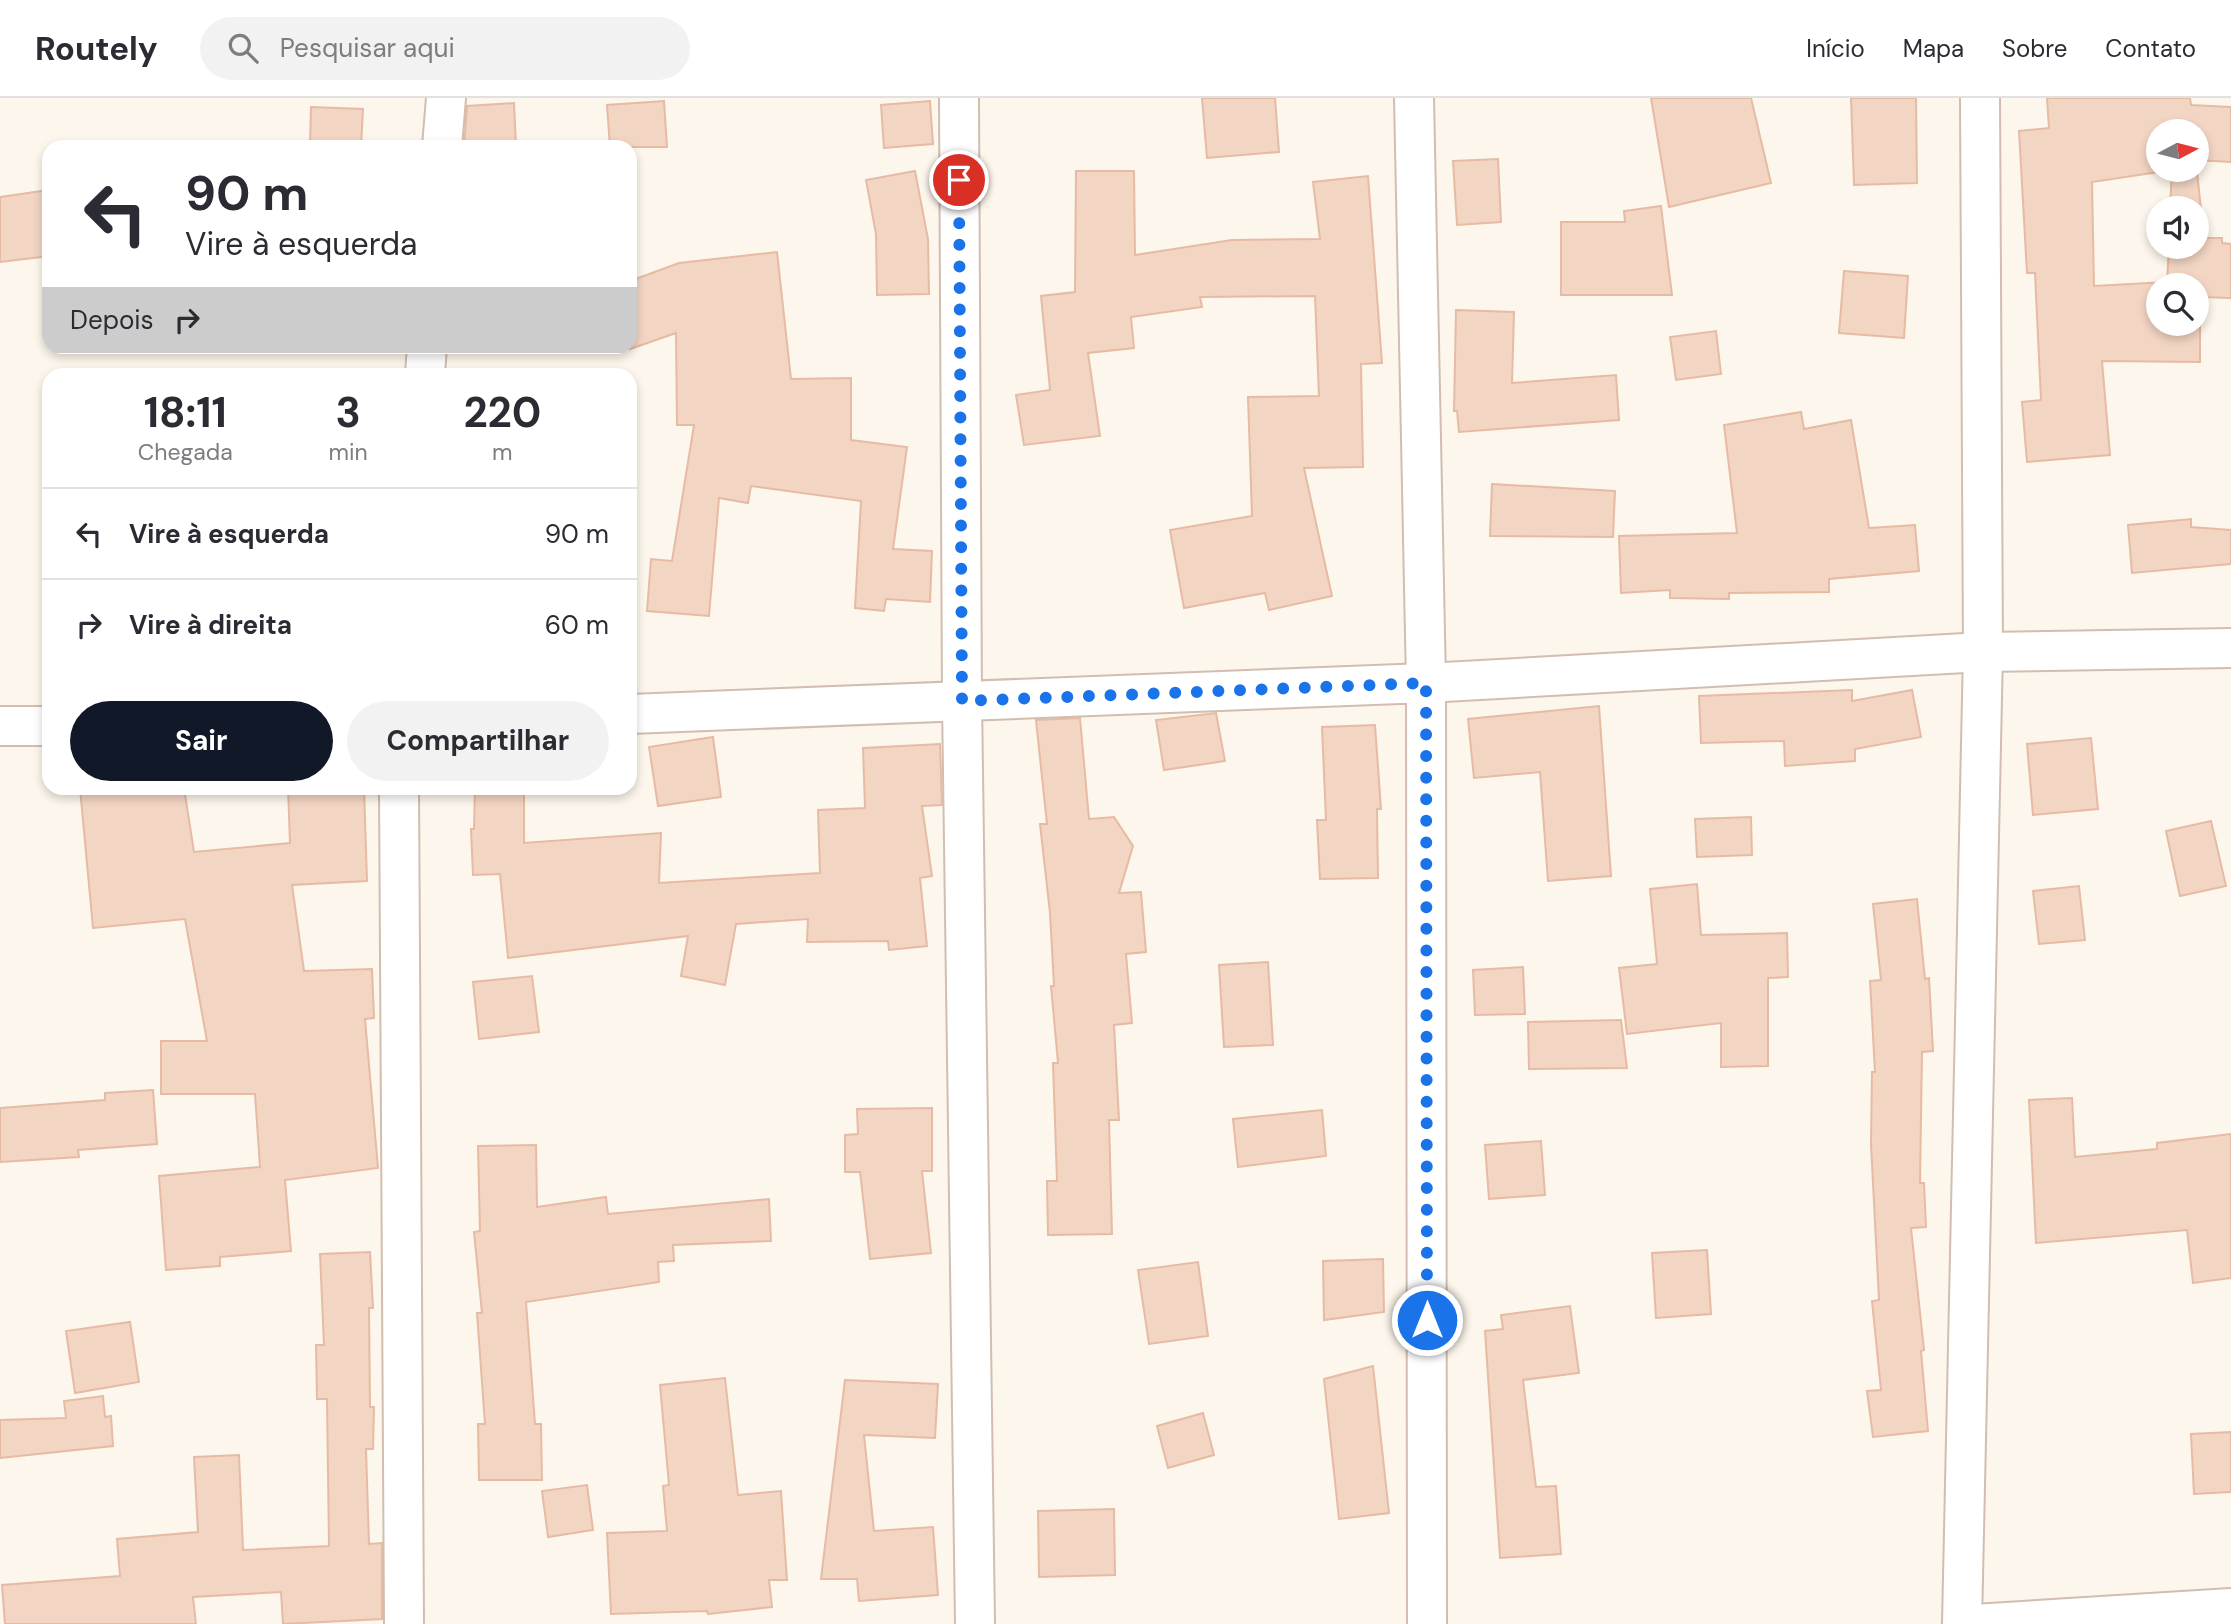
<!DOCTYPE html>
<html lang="pt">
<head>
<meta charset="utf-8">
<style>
	:root { --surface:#fff; --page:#f2f2f3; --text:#2b2b33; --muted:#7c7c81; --line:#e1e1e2; --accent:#111827 }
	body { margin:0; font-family:"DM Sans",sans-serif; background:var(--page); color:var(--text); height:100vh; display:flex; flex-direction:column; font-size:26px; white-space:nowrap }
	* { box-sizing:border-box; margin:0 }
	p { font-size:23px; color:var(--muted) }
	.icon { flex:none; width:38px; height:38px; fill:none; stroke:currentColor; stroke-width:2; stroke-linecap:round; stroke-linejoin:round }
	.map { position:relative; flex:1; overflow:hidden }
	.drawer { position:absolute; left:42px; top:270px; width:595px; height:427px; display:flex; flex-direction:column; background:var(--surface); border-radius:21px; box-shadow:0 4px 10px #0003 }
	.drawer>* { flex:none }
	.top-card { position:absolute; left:42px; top:42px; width:595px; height:214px; border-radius:21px; box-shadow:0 4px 10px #0003; background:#fff; color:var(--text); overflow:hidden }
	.needle { width:46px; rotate:83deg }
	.fabs { position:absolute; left:2146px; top:21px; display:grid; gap:14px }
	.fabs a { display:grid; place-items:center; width:63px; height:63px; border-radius:50%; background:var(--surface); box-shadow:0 4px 10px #0003; font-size:35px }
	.pin { position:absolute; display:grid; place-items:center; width:60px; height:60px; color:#fff; margin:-30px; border:4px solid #fff; border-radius:50%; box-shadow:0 2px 7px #0007 }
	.me { position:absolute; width:77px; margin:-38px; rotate:0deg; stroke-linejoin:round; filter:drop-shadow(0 0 5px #0008) }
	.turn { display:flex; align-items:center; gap:24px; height:147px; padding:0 28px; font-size:32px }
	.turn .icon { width:91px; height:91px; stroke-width:2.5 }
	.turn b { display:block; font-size:49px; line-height:60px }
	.then { display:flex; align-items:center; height:66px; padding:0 28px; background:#0003; gap:14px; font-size:26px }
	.eta { display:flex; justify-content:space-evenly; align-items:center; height:119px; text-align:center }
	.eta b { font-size:42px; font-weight:700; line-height:49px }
	.action { display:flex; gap:14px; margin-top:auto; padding:14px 28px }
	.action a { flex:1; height:80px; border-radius:42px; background:var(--accent); color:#fff; font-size:28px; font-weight:700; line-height:80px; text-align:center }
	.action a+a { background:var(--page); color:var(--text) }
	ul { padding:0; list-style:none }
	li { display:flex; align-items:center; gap:21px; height:91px; padding:0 28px; border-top:2px solid var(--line) }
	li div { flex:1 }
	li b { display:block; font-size:26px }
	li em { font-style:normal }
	header { display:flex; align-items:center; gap:42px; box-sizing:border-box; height:98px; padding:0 35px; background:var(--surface); border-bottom:2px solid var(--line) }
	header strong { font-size:33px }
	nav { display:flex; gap:38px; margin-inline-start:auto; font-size:24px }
	.search { width:490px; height:63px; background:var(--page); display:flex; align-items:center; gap:18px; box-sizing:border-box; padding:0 24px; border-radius:38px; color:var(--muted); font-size:26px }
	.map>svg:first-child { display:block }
	.building { fill:#f3d5c3; stroke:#e6bba3; stroke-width:2; fill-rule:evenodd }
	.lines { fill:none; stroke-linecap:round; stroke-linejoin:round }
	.minor-casing { stroke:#d1beb0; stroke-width:42 }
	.minor { stroke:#fff; stroke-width:38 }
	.route { stroke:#1a73e8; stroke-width:12; stroke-dasharray:0 21.6 }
</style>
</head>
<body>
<header>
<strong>Routely</strong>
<div class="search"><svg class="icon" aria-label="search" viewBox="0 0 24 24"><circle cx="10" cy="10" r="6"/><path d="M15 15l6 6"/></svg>Pesquisar aqui</div>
<nav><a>Início</a><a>Mapa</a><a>Sobre</a><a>Contato</a></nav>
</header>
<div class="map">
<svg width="2231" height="1526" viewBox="0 0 2231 1526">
	<rect width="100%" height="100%" fill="#fdf6ec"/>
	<!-- building -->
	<g class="building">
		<polygon points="1202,0 1275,0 1279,54 1207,60"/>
		<polygon points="1651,0 1751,0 1771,85 1669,109"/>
		<polygon points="1851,0 1916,0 1917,85 1854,87"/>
		<path d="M 2047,0 L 2190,0 L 2191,7 L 2231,9 L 2231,64 L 2196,62 L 2196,33 L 2158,33 L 2158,72 L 2196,72 L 2196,64 L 2204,140 L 2222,140 L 2222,145 L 2231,146 L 2231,200 L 2200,199 L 2200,264 L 2102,263 L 2110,357 L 2027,364 L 2022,304 L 2041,302 L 2035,175 L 2027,175 L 2019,33 L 2049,30 ZM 2172,72 L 2170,110 L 2196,110 L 2196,149 L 2169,149 L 2167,184 L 2094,188 L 2092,84 ZM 2158,187 L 2196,187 L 2196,226 L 2158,226 Z"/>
		<polygon points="664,3 667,49 610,49 607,7"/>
		<polygon points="930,3 933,46 884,50 881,7"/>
		<polygon points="514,5 516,49 464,49 467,8"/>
		<polygon points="311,9 363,11 361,49 310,49"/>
		<polygon points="1498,61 1501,124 1457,127 1453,63"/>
		<polygon points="915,73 928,141 929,196 877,197 876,136 866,82"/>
		<polygon points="1076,73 1134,73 1135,157 1232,142 1320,141 1313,84 1368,78 1382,265 1361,266 1363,369 1304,370 1332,498 1269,512 1265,495 1184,510 1170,432 1252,418 1248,299 1319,298 1315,198 1200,199 1202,209 1131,219 1134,250 1088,255 1100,338 1024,347 1016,297 1050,292 1041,198 1075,194"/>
		<polygon points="49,92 49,158 0,164 0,99"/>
		<polygon points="1661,108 1672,197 1561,197 1561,124 1625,124 1624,113"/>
		<polygon points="777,154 791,281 851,280 851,342 907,349 893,451 932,453 930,504 886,501 884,513 855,510 861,403 751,388 748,405 719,400 709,518 647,513 651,461 672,463 694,327 677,327 676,235 630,251 630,183 679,165"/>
		<polygon points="1844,173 1908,178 1904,240 1839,235"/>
		<polygon points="1456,212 1514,214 1512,285 1616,277 1619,322 1459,334 1457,313 1454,313"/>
		<polygon points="1716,233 1721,276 1676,282 1670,239"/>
		<polygon points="1801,314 1804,331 1851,322 1869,430 1915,427 1919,473 1829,481 1829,494 1729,495 1729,501 1670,500 1670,492 1621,495 1619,438 1737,435 1724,327"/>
		<polygon points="1492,386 1615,393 1613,439 1490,438"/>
		<polygon points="2191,421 2191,429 2231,432 2231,466 2132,475 2128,427"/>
		<polygon points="1852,592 1852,603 1912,592 1921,639 1855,651 1855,663 1785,668 1784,643 1701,645 1699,598"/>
		<polygon points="1599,608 1611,778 1548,783 1540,674 1474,680 1468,621"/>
		<polygon points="1216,615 1225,663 1164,672 1156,622"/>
		<polygon points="1080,620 1089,721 1114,719 1133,748 1119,795 1141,794 1146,854 1126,856 1132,925 1114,927 1119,1022 1109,1022 1112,1136 1048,1137 1047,1083 1057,1083 1053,965 1058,965 1051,888 1054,888 1050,815 1040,726 1047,726 1036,622"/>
		<polygon points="1375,627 1381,711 1377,711 1378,780 1320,781 1317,722 1326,722 1322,629"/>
		<polygon points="713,639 721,699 658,708 649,649"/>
		<polygon points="2091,640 2098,711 2033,717 2027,646"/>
		<polygon points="940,646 942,707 922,708 932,778 920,780 927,848 889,852 888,843 807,844 808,821 736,826 725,887 681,878 688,838 508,860 500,776 473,777 471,731 474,731 475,690 524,690 524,745 661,735 659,785 820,775 818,712 865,710 863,650"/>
		<polygon points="80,690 184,690 194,754 290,745 288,690 364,690 367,783 292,787 304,873 372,871 374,920 365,921 378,1070 285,1082 291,1153 220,1159 220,1168 166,1172 159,1078 260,1069 255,996 161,996 161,943 207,943 185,821 93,830"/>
		<polygon points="1751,719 1752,757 1697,759 1695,721"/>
		<polygon points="2211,723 2226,788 2180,798 2166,733"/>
		<polygon points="1697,786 1701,837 1787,835 1788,879 1768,880 1768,968 1721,969 1721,925 1627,936 1619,870 1657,866 1650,791"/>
		<polygon points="2079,788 2085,842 2039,846 2033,793"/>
		<polygon points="1917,801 1925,881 1929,880 1933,953 1922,954 1920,1085 1924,1085 1926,1129 1911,1130 1924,1252 1921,1253 1928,1333 1873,1339 1867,1293 1881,1292 1872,1203 1879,1202 1871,1046 1872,974 1875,974 1870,883 1881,882 1873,806"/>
		<polygon points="1268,864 1273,947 1224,949 1219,867"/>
		<polygon points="1523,869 1525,916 1475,917 1473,872"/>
		<polygon points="532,878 539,934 479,941 473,884"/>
		<polygon points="1621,922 1627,970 1529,971 1528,924"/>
		<polygon points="153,992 157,1046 78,1052 79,1059 0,1064 0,1010 105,1002 105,995"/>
		<polygon points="2072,1000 2075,1059 2157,1051 2157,1045 2231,1036 2231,1180 2193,1185 2187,1132 2036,1145 2029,1002"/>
		<polygon points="932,1010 932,1073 922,1073 931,1155 870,1161 860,1074 845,1074 845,1037 858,1036 857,1011"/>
		<polygon points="1322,1012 1326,1058 1238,1069 1233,1021"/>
		<polygon points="1541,1043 1545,1097 1489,1101 1485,1047"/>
		<polygon points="536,1047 537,1109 606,1099 608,1116 769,1101 771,1143 673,1147 674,1163 658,1164 659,1184 526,1204 535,1326 541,1326 542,1382 479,1382 478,1326 485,1326 477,1215 482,1215 474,1134 480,1133 478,1048"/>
		<polygon points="1707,1152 1711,1216 1656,1220 1652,1155"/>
		<polygon points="370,1154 373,1210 369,1210 370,1309 374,1309 373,1351 366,1351 369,1446 382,1445 382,1521 283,1526 281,1494 193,1499 196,1526 5,1526 2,1487 120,1478 117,1441 198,1434 194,1359 239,1357 243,1452 329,1448 327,1301 317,1301 316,1247 324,1247 320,1156"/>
		<polygon points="1383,1161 1384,1214 1324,1222 1323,1163"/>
		<polygon points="1198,1164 1208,1238 1149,1246 1138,1172"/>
		<polygon points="1570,1208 1579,1275 1523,1282 1536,1389 1556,1388 1561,1456 1500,1460 1485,1233 1503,1231 1501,1217"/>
		<polygon points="130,1224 139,1284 75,1295 66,1233"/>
		<polygon points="1373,1268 1389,1415 1339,1421 1324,1281"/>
		<polygon points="725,1280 738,1397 781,1393 787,1482 769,1482 772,1509 708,1516 707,1513 611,1516 607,1435 667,1433 663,1388 669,1387 660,1287"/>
		<polygon points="845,1282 938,1286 935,1340 864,1337 874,1433 933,1429 938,1497 859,1503 857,1481 821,1481"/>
		<polygon points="103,1298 105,1319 111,1318 113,1348 0,1360 0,1322 66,1320 64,1303"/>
		<polygon points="1203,1315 1214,1357 1168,1370 1157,1328"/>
		<polygon points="2231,1334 2231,1394 2194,1396 2191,1336"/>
		<polygon points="587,1387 593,1432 548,1439 542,1393"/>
		<polygon points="1114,1411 1115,1477 1039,1479 1038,1413"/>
	</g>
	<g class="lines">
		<!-- minor casing -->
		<g class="minor-casing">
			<g id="minor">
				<polyline points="959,0 962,603 975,1526"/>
				<polyline points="1414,0 1426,585 1983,554 2231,550"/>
				<polyline points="442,49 446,0"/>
				<polyline points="425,276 427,248"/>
				<polyline points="630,616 1426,585 1427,1526"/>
				<polyline points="0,628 49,628"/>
				<polyline points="399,690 404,1526"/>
				<polyline points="1962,1526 1983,554 1980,0"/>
				<polyline points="1974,1526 2231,1510"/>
			</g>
		</g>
		<!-- minor -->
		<use href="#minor" class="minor"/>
	</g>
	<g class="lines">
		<!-- route -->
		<polyline class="route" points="959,82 962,603 1426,585 1427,1222"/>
	</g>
</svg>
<div class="fabs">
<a><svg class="needle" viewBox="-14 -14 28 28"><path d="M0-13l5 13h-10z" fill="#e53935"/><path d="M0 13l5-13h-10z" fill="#7c7c81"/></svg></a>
<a><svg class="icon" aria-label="sound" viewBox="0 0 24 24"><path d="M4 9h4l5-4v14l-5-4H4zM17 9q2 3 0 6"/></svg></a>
<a><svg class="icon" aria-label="search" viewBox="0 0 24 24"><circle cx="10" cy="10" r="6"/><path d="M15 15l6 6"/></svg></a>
</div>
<div class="pin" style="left:959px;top:82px;background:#d93025"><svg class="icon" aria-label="arrive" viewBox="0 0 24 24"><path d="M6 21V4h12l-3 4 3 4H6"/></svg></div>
<svg class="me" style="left:1427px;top:1222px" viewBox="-20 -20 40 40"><circle r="17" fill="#1a73e8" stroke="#fff" stroke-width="3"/><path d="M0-11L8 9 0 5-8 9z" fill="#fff"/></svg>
<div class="top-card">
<div class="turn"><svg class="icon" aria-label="left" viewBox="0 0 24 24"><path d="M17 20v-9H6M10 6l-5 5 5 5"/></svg><div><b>90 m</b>Vire à esquerda</div></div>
<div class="then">Depois<svg class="icon" aria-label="right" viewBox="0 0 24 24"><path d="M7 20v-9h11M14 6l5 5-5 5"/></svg></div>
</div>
<section class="drawer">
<div class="eta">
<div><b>18:11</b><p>Chegada</p></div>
<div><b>3</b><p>min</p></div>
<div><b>220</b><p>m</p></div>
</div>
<ul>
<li><svg class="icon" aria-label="left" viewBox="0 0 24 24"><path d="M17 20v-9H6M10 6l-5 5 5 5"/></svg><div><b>Vire à esquerda</b></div><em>90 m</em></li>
<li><svg class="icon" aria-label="right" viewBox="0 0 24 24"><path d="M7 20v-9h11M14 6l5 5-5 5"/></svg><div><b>Vire à direita</b></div><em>60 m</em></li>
</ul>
<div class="action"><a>Sair</a><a>Compartilhar</a></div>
</section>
</div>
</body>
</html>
